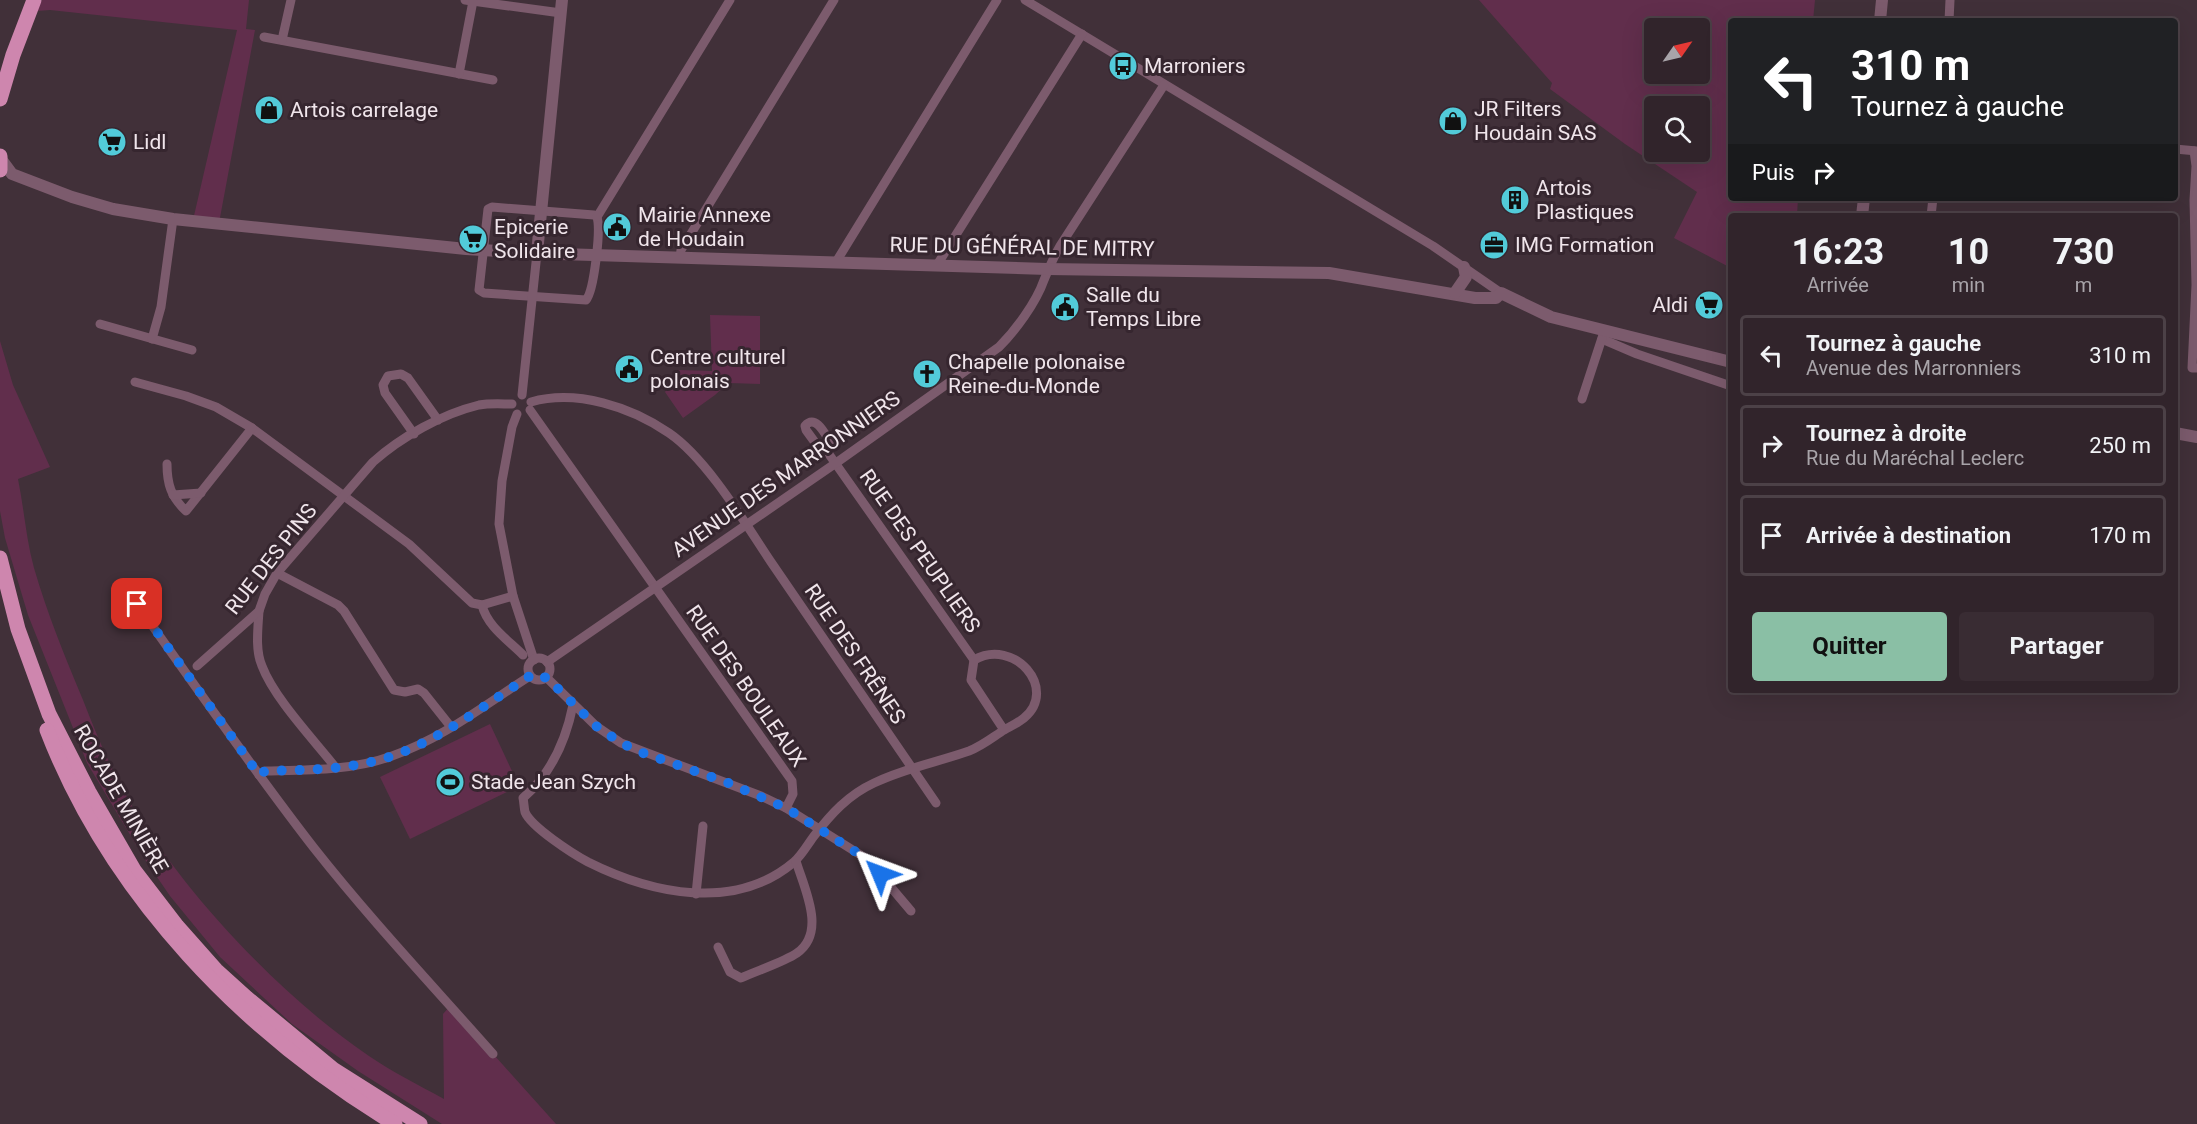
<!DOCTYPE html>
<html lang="fr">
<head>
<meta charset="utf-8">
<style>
	:root { --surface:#31242b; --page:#392c33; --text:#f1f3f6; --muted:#a8a4a9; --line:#4c4147; --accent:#8abfa5 }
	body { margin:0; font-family:Roboto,sans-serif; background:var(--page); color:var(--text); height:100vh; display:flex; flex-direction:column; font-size:22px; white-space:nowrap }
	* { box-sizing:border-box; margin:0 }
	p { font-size:20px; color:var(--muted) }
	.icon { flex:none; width:33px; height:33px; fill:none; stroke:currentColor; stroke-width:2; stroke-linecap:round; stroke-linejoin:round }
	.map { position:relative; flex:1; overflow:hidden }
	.sheet { position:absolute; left:1728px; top:213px; width:450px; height:480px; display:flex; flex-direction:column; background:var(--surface); border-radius:6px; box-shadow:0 6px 24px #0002,0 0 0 2px var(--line) }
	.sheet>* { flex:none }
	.banner { position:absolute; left:1728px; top:18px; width:450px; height:183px; border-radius:6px; box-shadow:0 6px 24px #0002,0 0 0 2px var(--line); background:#202124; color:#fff; overflow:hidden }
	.needle { width:39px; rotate:56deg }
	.buttons { position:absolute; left:1644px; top:18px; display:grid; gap:12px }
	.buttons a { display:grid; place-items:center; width:66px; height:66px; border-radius:6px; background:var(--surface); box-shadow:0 6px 24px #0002,0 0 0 2px var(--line); font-size:30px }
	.pin { position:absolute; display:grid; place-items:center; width:51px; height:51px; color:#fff; margin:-26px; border-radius:12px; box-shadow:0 3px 9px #0006 }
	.me { position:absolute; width:66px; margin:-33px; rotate:314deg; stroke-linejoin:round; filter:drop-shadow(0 0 4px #0008) }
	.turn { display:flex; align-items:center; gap:21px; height:126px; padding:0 24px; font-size:27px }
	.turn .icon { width:78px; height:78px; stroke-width:2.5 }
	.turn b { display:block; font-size:42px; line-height:51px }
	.then { display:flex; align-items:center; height:57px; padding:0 24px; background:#0003; gap:12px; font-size:22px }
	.eta { display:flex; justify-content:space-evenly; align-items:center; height:102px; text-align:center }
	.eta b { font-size:36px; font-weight:700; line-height:42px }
	.primary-button { display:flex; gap:12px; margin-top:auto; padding:12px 24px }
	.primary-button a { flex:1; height:69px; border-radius:6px; background:var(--accent); color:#111; font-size:24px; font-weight:700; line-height:69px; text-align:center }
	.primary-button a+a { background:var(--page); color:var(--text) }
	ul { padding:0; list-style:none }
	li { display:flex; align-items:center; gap:18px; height:81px; margin:0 12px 9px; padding:0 12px; border:3px solid var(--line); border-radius:6px }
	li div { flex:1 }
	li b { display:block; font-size:22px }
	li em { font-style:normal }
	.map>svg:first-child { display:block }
	.green { fill:#612e4c; fill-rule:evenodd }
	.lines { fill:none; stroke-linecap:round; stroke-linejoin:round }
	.minor { stroke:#7c5b6d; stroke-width:9 }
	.tertiary { stroke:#7c5b6d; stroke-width:12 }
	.trunk { stroke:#ce86ae; stroke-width:15 }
	.route { stroke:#1a73e8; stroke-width:10; stroke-dasharray:0 18 }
	.labels { text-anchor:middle; stroke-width:6; stroke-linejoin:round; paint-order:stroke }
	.poi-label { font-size:21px; fill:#f0e5eb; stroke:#36262f; text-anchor:start }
	.street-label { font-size:21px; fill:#f0e5eb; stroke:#36262f }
</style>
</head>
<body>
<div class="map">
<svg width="2197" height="1124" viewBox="0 0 2197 1124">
	<rect width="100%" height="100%" fill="#413039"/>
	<!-- green -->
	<g class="green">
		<polygon points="42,0 249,0 246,29 255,30 219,223 193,220 237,30 50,10 37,11"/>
		<path d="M 1479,0 L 1815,0 L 1813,21 L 1731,21 L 1731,198 L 1798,198 L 1797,216 L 1731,216 L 1731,268 L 1674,238 L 1697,192 L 1625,144 L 1550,89 L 1552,83 ZM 1654,28 L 1700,28 L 1700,74 L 1654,74 ZM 1700,106 L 1700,152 L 1654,152 L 1654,106 Z"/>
		<polygon points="710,315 760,316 760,384 728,383 715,395 683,418 665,392 679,370 712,371"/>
		<path d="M 0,341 L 13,385 L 50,467 L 18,479 C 24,508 26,539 34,568 C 47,613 65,657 83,700 C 96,733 110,768 128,799 C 183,892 280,996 369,1056 C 392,1072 419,1085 444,1099 L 443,1014 L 450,1006 L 556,1124 L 442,1124 L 358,1071 L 292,1024 L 220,957 L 170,896 L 144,858 L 87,763 L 28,615 L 5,538 L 0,511 Z"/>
		<polygon points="490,724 519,786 410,839 380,777"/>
	</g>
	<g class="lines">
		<!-- minor -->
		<g class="minor">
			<polyline points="465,0 561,13"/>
			<polyline points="1025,0 1433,246 1501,293"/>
			<polyline points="1949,21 1950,0"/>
			<polyline points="264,37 493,80"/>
			<polyline points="282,40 291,0"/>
			<polyline points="459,74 473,1"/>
			<polyline points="2175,149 2197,151"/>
			<polyline points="2194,151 2196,166 2194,200 2196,285 2192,368 2197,368"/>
			<path d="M 492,207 L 594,215 L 597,217 C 601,230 594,291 586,300 L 484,293 L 479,290 L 488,209 Z"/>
			<polyline points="1931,216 1933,198"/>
			<polyline points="597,217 730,0"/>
			<polyline points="680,258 681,250 834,0"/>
			<polyline points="836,262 997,0"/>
			<polyline points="937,265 1082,34"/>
			<polyline points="100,324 192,350"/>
			<polyline points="152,339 161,307 173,219"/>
			<polyline points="1602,339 1637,354 1731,386"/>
			<polyline points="135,382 186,396 216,407 252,428 409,544 472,603 482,605 513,596"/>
			<polyline points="522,395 537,253"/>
			<polyline points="1582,399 1603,335"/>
			<path d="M 531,402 C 577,389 631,407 669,433 C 707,459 745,523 771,562 C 826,642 881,722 936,803"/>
			<polyline points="530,410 792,781 793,794 786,808"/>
			<polyline points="517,414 512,427 502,481 499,524 513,596 534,660"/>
			<polyline points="414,434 385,393 383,385 388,376 401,374 408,378 438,420"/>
			<path d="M 826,450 L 822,452 L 806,430 L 805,426 C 816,413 826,436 832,445 L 826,450 L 974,660"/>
			<path d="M 167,464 C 167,484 171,497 186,511 L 252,428"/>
			<polyline points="173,495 201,493"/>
			<polyline points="277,573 338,605 344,611 394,690 405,692 418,689 424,693 451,727"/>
			<path d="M 124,586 C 187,674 248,763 314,848 C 370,919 433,986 493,1054"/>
			<path d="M 482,605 C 487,626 508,640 523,655"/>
			<path d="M 259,611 C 258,628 255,650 262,666 C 274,698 314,740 336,768"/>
			<circle cx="539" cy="669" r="11"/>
			<path d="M 547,662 L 836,463 L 999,347 C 1015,331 1036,303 1044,280 C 1049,268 1053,258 1060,246 L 1164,85"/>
			<path d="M 197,666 L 259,611 L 265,594 L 277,573 L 373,462 C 401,437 442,414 479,405 C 490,403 502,404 512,404"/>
			<polyline points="546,677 596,726 621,743 761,796 786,808 867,859 911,911"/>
			<path d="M 573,705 C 566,740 551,774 523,798 C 524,802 524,808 525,812 C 531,827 573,854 588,862 C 652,894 735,912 794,862 C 802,855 808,844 814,836 C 831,814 848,795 874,783 C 905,768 938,762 969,751 C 982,746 993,737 1004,730 C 1011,726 1018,723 1024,718 C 1059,689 1014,637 974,660 L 971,680 L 1004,730"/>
			<path d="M 259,775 L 265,771 C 307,770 351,771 392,756 C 442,739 486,704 530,676"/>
			<polyline points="696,894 703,826"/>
			<path d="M 718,947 L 730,972 L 741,978 C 756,971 784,962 797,953 C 827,932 804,888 796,861"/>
		</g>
		<!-- tertiary -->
		<g class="tertiary">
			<polyline points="1880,21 1882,0"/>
			<polyline points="1,159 12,174 72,197 113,209 173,219 466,249 528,253 1047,269 1329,273 1475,298 1496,298 1501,293 1551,317 1731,362"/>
			<polyline points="1862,216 1864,198"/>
			<polyline points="537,253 562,0"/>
			<polyline points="1455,293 1466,277 1464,267"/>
			<polyline points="2175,433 2197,437"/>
		</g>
		<!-- trunk -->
		<g class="trunk">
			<polyline points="0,99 13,55 34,0"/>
			<polyline points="0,156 0,170"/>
			<polyline points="0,558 18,629 49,714 89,792 134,870 177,926 216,970 247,998 333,1069 420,1124"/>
			<path d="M 47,730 C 111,896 244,1033 395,1124"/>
		</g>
	</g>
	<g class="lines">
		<!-- route -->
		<path class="route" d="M 137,604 L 259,775 L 265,771 C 307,770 351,770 392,756 C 442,739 486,704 530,676 L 538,680 L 546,677 L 596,726 L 621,743 L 643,753 L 726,782 L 786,808 L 867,859 L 880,874"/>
	</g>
	<!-- icons -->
	<defs>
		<g id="bus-disc" transform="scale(1.5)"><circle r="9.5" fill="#52cbd9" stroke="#36262f"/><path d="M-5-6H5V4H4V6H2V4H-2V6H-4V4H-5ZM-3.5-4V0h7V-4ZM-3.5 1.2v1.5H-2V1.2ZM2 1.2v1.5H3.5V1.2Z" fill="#111"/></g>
		<g id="shop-disc" transform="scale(1.5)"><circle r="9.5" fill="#52cbd9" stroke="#36262f"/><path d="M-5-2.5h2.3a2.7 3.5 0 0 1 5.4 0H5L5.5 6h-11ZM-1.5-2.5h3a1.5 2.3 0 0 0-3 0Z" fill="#111"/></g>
		<g id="supermarket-disc" transform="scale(1.5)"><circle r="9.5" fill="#52cbd9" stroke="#36262f"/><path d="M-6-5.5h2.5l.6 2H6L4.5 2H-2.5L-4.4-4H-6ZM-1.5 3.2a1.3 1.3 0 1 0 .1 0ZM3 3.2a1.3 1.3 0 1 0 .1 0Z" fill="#111"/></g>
		<g id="building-disc" transform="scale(1.5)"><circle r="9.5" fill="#52cbd9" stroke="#36262f"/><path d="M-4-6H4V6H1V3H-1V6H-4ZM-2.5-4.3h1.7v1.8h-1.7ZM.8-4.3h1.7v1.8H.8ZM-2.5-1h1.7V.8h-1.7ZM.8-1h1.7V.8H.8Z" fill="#111"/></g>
		<g id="civic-disc" transform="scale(1.5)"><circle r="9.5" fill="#52cbd9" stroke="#36262f"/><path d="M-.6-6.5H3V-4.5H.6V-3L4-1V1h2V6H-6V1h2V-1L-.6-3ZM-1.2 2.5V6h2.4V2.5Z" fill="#111"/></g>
		<g id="office-disc" transform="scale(1.5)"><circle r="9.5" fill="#52cbd9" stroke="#36262f"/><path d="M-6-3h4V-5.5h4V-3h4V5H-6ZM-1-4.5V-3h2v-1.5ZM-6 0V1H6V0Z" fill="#111"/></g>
		<g id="church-disc" transform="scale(1.5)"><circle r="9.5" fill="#52cbd9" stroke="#36262f"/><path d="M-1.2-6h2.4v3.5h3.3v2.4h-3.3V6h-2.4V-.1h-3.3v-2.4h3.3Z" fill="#111"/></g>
		<g id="stadium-disc" transform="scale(1.5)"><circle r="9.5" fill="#52cbd9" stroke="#36262f"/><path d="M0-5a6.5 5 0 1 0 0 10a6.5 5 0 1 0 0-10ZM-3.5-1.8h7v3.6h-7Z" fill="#111"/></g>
	</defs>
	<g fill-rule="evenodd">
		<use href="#bus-disc" x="1123" y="66"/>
		<use href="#shop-disc" x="269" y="110"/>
		<use href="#shop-disc" x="1453" y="121"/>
		<use href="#supermarket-disc" x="112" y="142"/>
		<use href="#building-disc" x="1515" y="200"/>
		<use href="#civic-disc" x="617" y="227"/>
		<use href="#supermarket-disc" x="473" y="239"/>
		<use href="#office-disc" x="1494" y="245"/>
		<use href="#supermarket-disc" x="1709" y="305"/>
		<use href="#civic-disc" x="1065" y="307"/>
		<use href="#civic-disc" x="629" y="369"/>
		<use href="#church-disc" x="927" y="374"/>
		<use href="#stadium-disc" x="450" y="782"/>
	</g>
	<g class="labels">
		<!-- poi labels -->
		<g class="poi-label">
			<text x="1144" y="73">Marroniers</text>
			<text x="1474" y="116">JR Filters<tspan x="1474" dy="24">Houdain SAS</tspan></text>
			<text x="290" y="117">Artois carrelage</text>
			<text x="133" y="149">Lidl</text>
			<text x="1536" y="195">Artois<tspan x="1536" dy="24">Plastiques</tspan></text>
			<text x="638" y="222">Mairie Annexe<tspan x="638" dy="24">de Houdain</tspan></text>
			<text x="494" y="234">Epicerie<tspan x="494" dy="24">Solidaire</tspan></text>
			<text x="1515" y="252">IMG Formation</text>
			<text x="1086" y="302">Salle du<tspan x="1086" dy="24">Temps Libre</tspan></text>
			<text x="1688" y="312" text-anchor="end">Aldi</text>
			<text x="650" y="364">Centre culturel<tspan x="650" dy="24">polonais</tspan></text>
			<text x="948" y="369">Chapelle polonaise<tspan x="948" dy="24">Reine-du-Monde</tspan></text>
			<text x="471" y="789">Stade Jean Szych</text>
		</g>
		<!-- street labels -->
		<g class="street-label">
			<text transform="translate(1022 247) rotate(1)" y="7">RUE DU GÉNÉRAL DE MITRY</text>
			<text transform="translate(786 474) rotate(-35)" y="7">AVENUE DES MARRONNIERS</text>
			<text transform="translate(920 551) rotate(55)" y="7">RUE DES PEUPLIERS</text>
			<text transform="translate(271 559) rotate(-52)" y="7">RUE DES PINS</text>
			<text transform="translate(855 654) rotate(56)" y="7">RUE DES FRÊNES</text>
			<text transform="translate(746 686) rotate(55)" y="7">RUE DES BOULEAUX</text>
			<text transform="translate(121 799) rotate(60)" y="7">ROCADE MINIÈRE</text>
		</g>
	</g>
</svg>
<div class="buttons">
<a><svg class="needle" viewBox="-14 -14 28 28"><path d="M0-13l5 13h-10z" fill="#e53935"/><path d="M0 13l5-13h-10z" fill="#a8a4a9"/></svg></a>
<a><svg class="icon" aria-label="search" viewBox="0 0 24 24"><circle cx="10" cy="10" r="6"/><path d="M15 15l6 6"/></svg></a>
</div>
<div class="pin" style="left:137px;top:604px;background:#d93025"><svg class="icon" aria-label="arrive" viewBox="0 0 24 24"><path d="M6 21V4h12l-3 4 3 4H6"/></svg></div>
<svg class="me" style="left:880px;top:874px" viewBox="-20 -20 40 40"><path d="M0-17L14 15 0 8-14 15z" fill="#1a73e8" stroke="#fff" stroke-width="4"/></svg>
<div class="banner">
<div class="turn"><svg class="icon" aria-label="left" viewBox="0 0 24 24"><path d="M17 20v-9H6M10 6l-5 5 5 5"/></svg><div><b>310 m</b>Tournez à gauche</div></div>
<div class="then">Puis<svg class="icon" aria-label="right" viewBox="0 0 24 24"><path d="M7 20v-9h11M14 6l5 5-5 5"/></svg></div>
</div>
<section class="sheet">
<div class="eta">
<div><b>16:23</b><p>Arrivée</p></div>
<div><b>10</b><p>min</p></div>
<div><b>730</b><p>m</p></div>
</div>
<ul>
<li><svg class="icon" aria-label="left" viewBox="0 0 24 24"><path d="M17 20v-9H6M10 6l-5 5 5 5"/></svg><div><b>Tournez à gauche</b><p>Avenue des Marronniers</p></div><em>310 m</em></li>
<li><svg class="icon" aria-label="right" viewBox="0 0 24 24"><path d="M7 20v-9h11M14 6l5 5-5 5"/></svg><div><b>Tournez à droite</b><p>Rue du Maréchal Leclerc</p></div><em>250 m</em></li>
<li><svg class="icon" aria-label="arrive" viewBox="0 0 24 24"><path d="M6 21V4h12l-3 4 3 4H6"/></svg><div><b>Arrivée à destination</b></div><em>170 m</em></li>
</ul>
<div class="primary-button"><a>Quitter</a><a>Partager</a></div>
</section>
</div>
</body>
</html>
